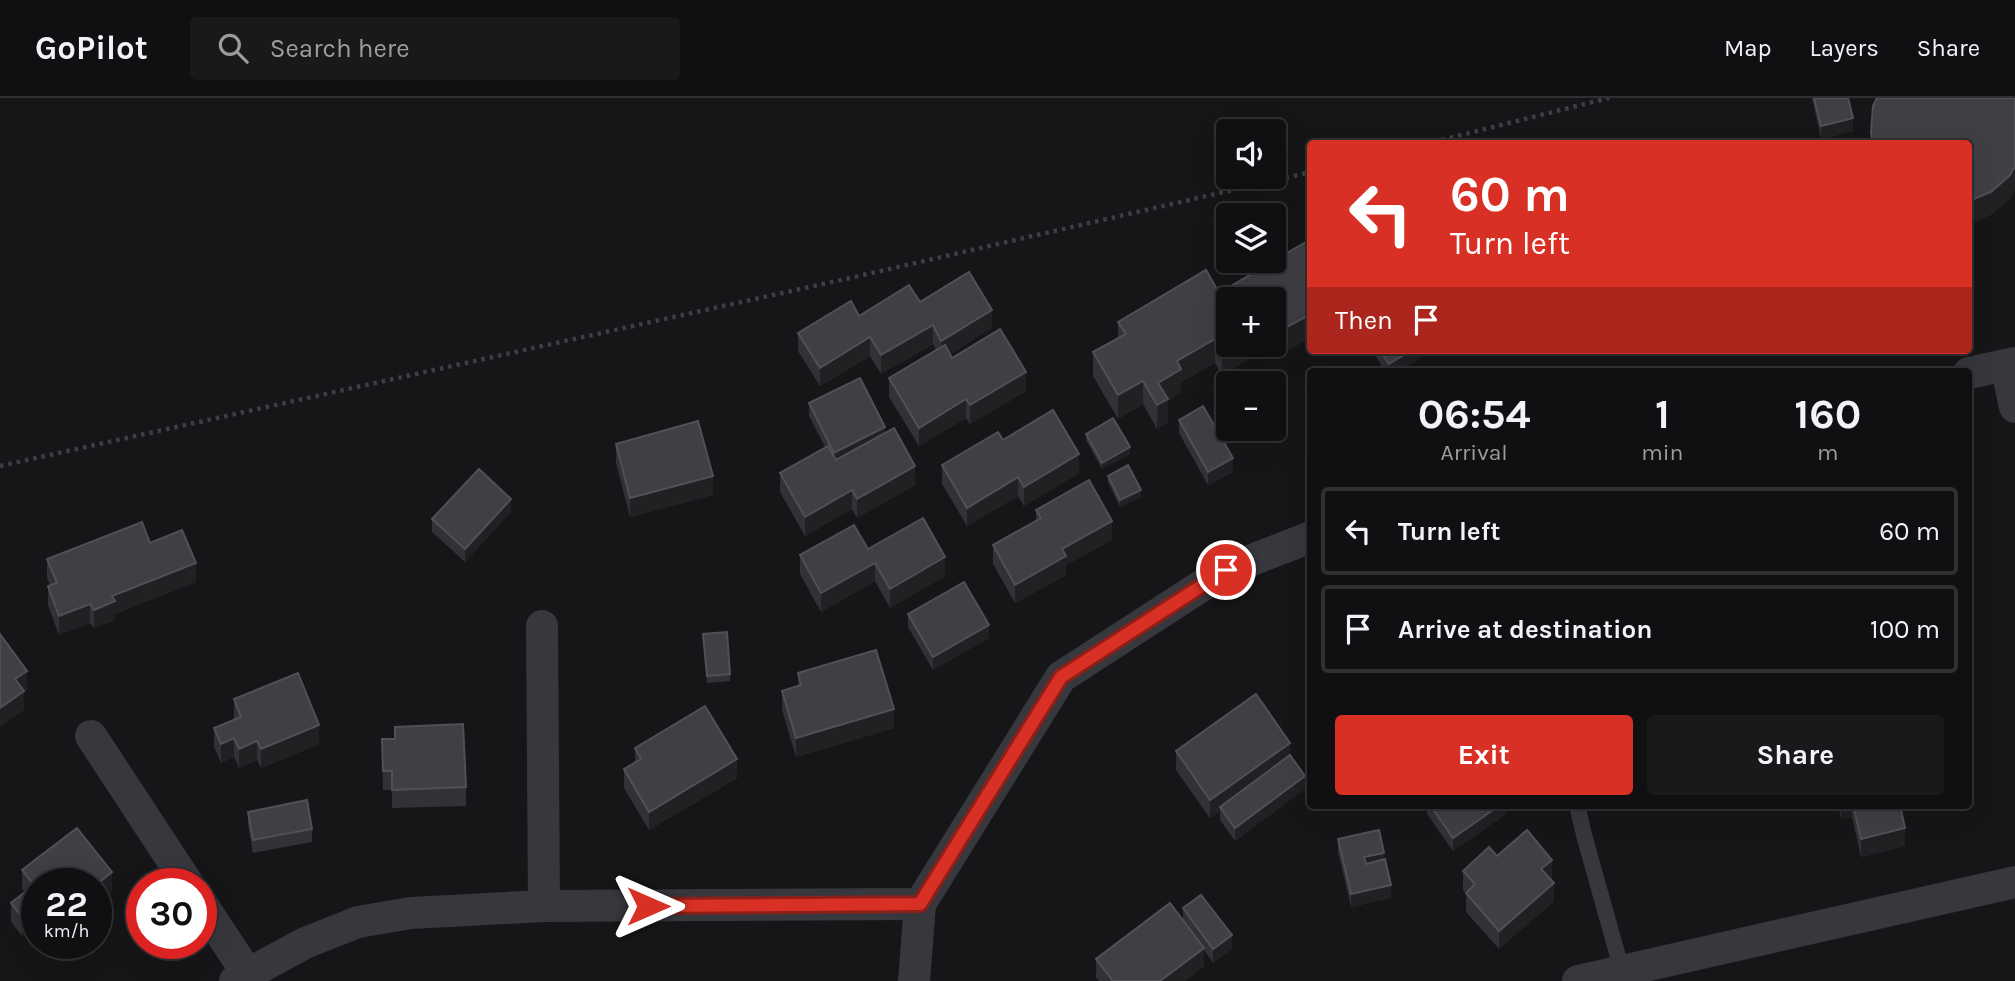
<!DOCTYPE html>
<html lang="en">
<head>
<meta charset="utf-8">
<style>
	:root { --surface:#101012; --page:#19191b; --text:#f1f3f6; --muted:#9c9d9f; --line:#303032; --accent:#d93025 }
	body { margin:0; font-family:Karla,sans-serif; background:var(--page); color:var(--text); height:100vh; display:flex; flex-direction:column; font-size:26px; white-space:nowrap }
	* { box-sizing:border-box; margin:0 }
	p { font-size:23px; color:var(--muted) }
	.icon { flex:none; width:38px; height:38px; fill:none; stroke:currentColor; stroke-width:2; stroke-linecap:round; stroke-linejoin:round }
	.map { position:relative; flex:1; overflow:hidden }
	.side { position:absolute; left:1307px; top:270px; width:665px; height:441px; display:flex; flex-direction:column; background:var(--surface); border-radius:7px; box-shadow:0 7px 28px #0002,0 0 0 2px var(--line) }
	.side>* { flex:none }
	.top-card { position:absolute; left:1307px; top:42px; width:665px; height:214px; border-radius:7px; box-shadow:0 7px 28px #0002,0 0 0 2px var(--line); background:#d93025; color:#fff; overflow:hidden }
	.tools { position:absolute; left:1216px; top:21px; display:grid; gap:14px }
	.tools a { display:grid; place-items:center; width:70px; height:70px; border-radius:7px; background:var(--surface); box-shadow:0 7px 28px #0002,0 0 0 2px var(--line); font-size:35px }
	.speed { position:absolute; left:21px; top:770px; display:flex; gap:14px; font-size:35px; font-weight:700; text-align:center }
	.speed>* { display:grid; place-content:center; width:91px; height:91px; border-radius:50%; background:var(--surface); box-shadow:0 7px 28px #0002,0 0 0 2px var(--line); line-height:1 }
	.speed small { font-size:18px; font-weight:400 }
	.speed .limit { border:10px solid #d22; background:#fff; color:#111 }
	.pin { position:absolute; display:grid; place-items:center; width:60px; height:60px; color:#fff; margin:-30px; border:4px solid #fff; border-radius:50%; box-shadow:0 2px 7px #0007 }
	.me { position:absolute; width:77px; margin:-38px; rotate:90deg; stroke-linejoin:round; filter:drop-shadow(0 0 5px #0008) }
	.turn { display:flex; align-items:center; gap:24px; height:147px; padding:0 28px; font-size:32px }
	.turn .icon { width:91px; height:91px; stroke-width:2.5 }
	.turn b { display:block; font-size:49px; line-height:60px }
	.then { display:flex; align-items:center; height:66px; padding:0 28px; background:#0003; gap:14px; font-size:26px }
	.eta { display:flex; justify-content:space-evenly; align-items:center; height:119px; text-align:center }
	.eta b { font-size:42px; font-weight:700; line-height:49px }
	.cta { display:flex; gap:14px; margin-top:auto; padding:14px 28px }
	.cta a { flex:1; height:80px; border-radius:7px; background:var(--accent); color:#fff; font-size:28px; font-weight:700; line-height:80px; text-align:center }
	.cta a+a { background:var(--page); color:var(--text) }
	ul { padding:0; list-style:none }
	li { display:flex; align-items:center; gap:21px; height:88px; margin:0 14px 10px; padding:0 14px; border:4px solid var(--line); border-radius:7px }
	li div { flex:1 }
	li b { display:block; font-size:26px }
	li em { font-style:normal }
	header { display:flex; align-items:center; gap:42px; box-sizing:border-box; height:98px; padding:0 35px; background:var(--surface); border-bottom:2px solid var(--line) }
	header strong { font-size:33px }
	nav { display:flex; gap:38px; margin-inline-start:auto; font-size:24px }
	.search { width:490px; height:63px; background:var(--page); display:flex; align-items:center; gap:18px; box-sizing:border-box; padding:0 24px; border-radius:7px; color:var(--muted); font-size:26px }
	.map>svg:first-child { display:block }
	.lines { fill:none; stroke-linecap:round; stroke-linejoin:round }
	.path { stroke:#3d3f44; stroke-width:4.5; stroke-dasharray:3.5 5; stroke-linecap:butt }
	.lane { stroke:#37383d; stroke-width:16 }
	.street { stroke:#37383d; stroke-width:32 }
	.wall { fill:#323236; fill-rule:evenodd }
	.shaded-wall { fill:#212124 }
	.building { fill:#3f3f44; stroke:#4f5156; stroke-width:2 }
	.route-casing { stroke:#8d1f18; stroke-width:18 }
	.route { stroke:#d93025; stroke-width:12 }
</style>
</head>
<body>
<header>
<strong>GoPilot</strong>
<div class="search"><svg class="icon" aria-label="search" viewBox="0 0 24 24"><circle cx="10" cy="10" r="6"/><path d="M15 15l6 6"/></svg>Search here</div>
<nav><a>Map</a><a>Layers</a><a>Share</a></nav>
</header>
<div class="map">
<svg width="2015" height="883" viewBox="0 0 2015 883">
	<rect width="100%" height="100%" fill="#161618"/>
	<g class="lines">
		<!-- path -->
		<g class="path">
			<polyline points="1425,46 1609,0"/>
			<polyline points="0,368 859,178 1311,74"/>
		</g>
		<!-- lane -->
		<polyline class="lane" points="1577,707 1584,737 1622,873"/>
		<!-- street -->
		<g class="street">
			<polyline points="2006,267 2015,309"/>
			<polyline points="1969,275 2015,265"/>
			<polyline points="542,528 544,808"/>
			<polyline points="91,638 188,786"/>
			<polyline points="201,805 247,875"/>
			<polyline points="235,883 305,845 358,824 411,815 544,808 920,806"/>
			<polyline points="914,883 920,806 1061,579 1226,472 1311,439"/>
			<polyline points="1578,883 2015,784"/>
		</g>
	</g>
	<!-- wall -->
	<g class="wall">
		<polygon points="1812,0 1848,0 1853,33 1821,41"/>
		<path d="M 1311,141 L 1311,239 L 1278,258 L 1269,249 L 1222,277 L 1215,265 L 1181,284 L 1181,294 L 1168,303 L 1168,324 L 1157,331 L 1143,306 L 1118,321 L 1093,278 L 1093,254 L 1118,240 L 1118,224 L 1219,195 ZM 1274,201 L 1274,247 L 1228,247 Z"/>
		<polygon points="920,204 992,230 950,256 952,260 1026,293 970,326 966,320 919,348 889,299 889,280 936,252 933,246 881,276 870,258 820,288 798,253 798,235 859,218"/>
		<polygon points="1372,252 1433,252 1399,273 1385,273"/>
		<polygon points="809,305 885,334 915,387 857,420 852,411 805,438 780,394 780,375 825,349 809,318"/>
		<polygon points="1179,322 1233,374 1208,387 1179,335"/>
		<polygon points="1086,336 1130,356 1102,371 1086,342"/>
		<polygon points="1003,342 1079,375 1024,408 1018,398 967,428 942,386 942,367"/>
		<polygon points="616,346 713,397 630,419 616,365"/>
		<polygon points="1108,378 1141,399 1120,409 1108,384"/>
		<polygon points="1036,412 1112,442 1066,467 1066,477 1015,505 993,466 993,447 1036,423"/>
		<polygon points="511,414 465,464 432,434 432,421"/>
		<polygon points="150,445 196,484 115,516 115,522 94,530 90,525 59,537 48,507 48,488 50,487 47,480 47,461"/>
		<polygon points="868,451 945,478 890,510 875,483 821,514 800,476 800,457"/>
		<polygon points="908,516 989,540 933,572 908,529"/>
		<polygon points="703,536 730,576 730,583 707,585"/>
		<polygon points="798,575 894,630 796,659 782,612 782,593 798,589"/>
		<polygon points="234,601 319,646 261,670 257,662 239,670 234,659 221,665 214,649 214,630 234,621"/>
		<polygon points="382,641 466,689 466,708 392,710 392,692 383,692"/>
		<polygon points="635,650 737,680 649,732 624,690 624,671 635,665"/>
		<polygon points="1176,653 1290,658 1305,691 1235,743 1220,722 1220,713 1210,720 1176,672"/>
		<polygon points="1427,707 1506,707 1506,716 1453,753 1427,716"/>
		<polygon points="1838,707 1900,707 1905,748 1861,759 1852,719 1841,721"/>
		<polygon points="248,714 312,731 312,744 253,755 248,727"/>
		<polygon points="77,730 112,774 112,793 96,805 96,786 37,786 37,833 34,829 22,838 11,824 11,805 25,794 22,791 22,772"/>
		<polygon points="1338,741 1384,762 1391,800 1351,809 1338,754"/>
		<polygon points="1497,758 1552,780 1551,782 1554,803 1499,851 1466,814 1466,795 1463,792 1463,773"/>
		<polygon points="1183,810 1232,851 1213,865 1204,852 1204,868 1185,883 1099,883 1096,879 1096,861 1183,821"/>
	</g>
	<!-- shaded-wall -->
	<g class="shaded-wall">
		<polygon points="1853,20 1853,33 1821,41 1821,28"/>
		<polygon points="2015,68 2015,92 2010,101 1991,117 1969,127 1969,103"/>
		<polygon points="992,212 992,230 941,261 941,243"/>
		<polygon points="1311,216 1311,239 1278,258 1278,234"/>
		<polygon points="933,227 933,246 881,276 881,257"/>
		<polygon points="870,239 870,258 820,288 820,270"/>
		<polygon points="1215,241 1215,265 1181,284 1181,294 1168,303 1168,324 1157,331 1158,285 1177,263"/>
		<polygon points="1233,247 1269,247 1269,249 1222,277 1222,253"/>
		<polygon points="1412,252 1433,252 1399,273 1389,273 1389,266"/>
		<polygon points="1026,274 1026,293 970,326 970,307"/>
		<polygon points="1143,283 1143,306 1118,321 1118,297"/>
		<polygon points="966,301 966,320 919,348 919,330"/>
		<polygon points="885,329 885,342 834,368 834,355"/>
		<polygon points="1130,349 1130,356 1102,371 1102,365"/>
		<polygon points="1079,356 1079,375 1024,408 1024,389"/>
		<polygon points="1233,360 1233,374 1208,387 1208,374"/>
		<polygon points="915,368 915,387 857,420 857,401"/>
		<polygon points="713,378 713,397 630,419 630,400"/>
		<polygon points="1018,379 1018,398 967,428 967,410"/>
		<polygon points="852,392 852,411 805,438 805,419"/>
		<polygon points="1141,392 1141,399 1120,409 1120,402"/>
		<polygon points="511,401 511,414 465,464 465,451"/>
		<polygon points="1112,423 1112,442 1066,467 1066,477 1015,505 1015,487 1062,451"/>
		<polygon points="945,459 945,478 890,510 890,491"/>
		<polygon points="196,465 196,484 115,516 115,522 94,530 94,512 112,498"/>
		<polygon points="875,465 875,483 821,514 821,495"/>
		<polygon points="90,506 90,525 59,537 59,518"/>
		<polygon points="989,527 989,540 933,572 933,559"/>
		<polygon points="27,573 27,592 24,594 24,612 0,629 0,610 15,581"/>
		<polygon points="894,611 894,630 796,659 796,640"/>
		<polygon points="319,627 319,646 261,670 261,651"/>
		<polygon points="234,640 234,659 221,665 221,646"/>
		<polygon points="257,643 257,662 239,670 239,651"/>
		<polygon points="1290,645 1290,664 1220,709 1220,713 1210,720 1210,702"/>
		<polygon points="737,661 737,680 649,732 649,714"/>
		<polygon points="1305,678 1305,691 1235,743 1235,730"/>
		<polygon points="1500,707 1506,707 1506,716 1453,753 1453,740"/>
		<polygon points="1841,707 1852,707 1852,719 1841,721"/>
		<polygon points="1905,730 1905,748 1861,759 1861,741"/>
		<polygon points="1384,755 1384,768 1364,773 1364,759"/>
		<polygon points="1552,762 1552,780 1541,790 1541,771"/>
		<polygon points="112,774 112,793 96,805 96,787"/>
		<polygon points="1554,785 1554,803 1499,851 1499,833"/>
		<polygon points="1391,787 1391,800 1351,809 1351,796"/>
		<polygon points="34,810 34,829 22,838 22,819"/>
		<polygon points="1232,837 1232,851 1213,865 1213,851"/>
		<polygon points="1204,850 1204,868 1185,883 1160,883"/>
	</g>
	<!-- building -->
	<g class="building">
		<polygon points="1814,0 1848,0 1853,20 1821,28"/>
		<polygon points="1877,0 2015,0 2015,68 2010,77 1991,94 1969,103 1969,46 1873,46 1871,35 1873,8"/>
		<polygon points="1311,141 1311,216 1278,234 1274,230 1274,201 1228,201 1228,247 1233,247 1222,253 1215,241 1177,263 1181,271 1158,285 1168,301 1157,307 1143,283 1118,297 1093,254 1126,236 1118,224 1206,172 1219,195"/>
		<polygon points="969,174 992,212 941,243 933,227 881,257 870,239 820,270 798,235 851,203 859,218 909,187 920,204"/>
		<polygon points="1000,231 1026,274 970,307 966,301 919,330 889,280 945,247 952,260"/>
		<polygon points="1380,252 1412,252 1389,266"/>
		<polygon points="860,280 885,329 834,355 809,305"/>
		<polygon points="1203,308 1233,360 1208,374 1179,322"/>
		<polygon points="1053,312 1079,356 1024,389 1018,379 967,410 942,367 998,334 1003,342"/>
		<polygon points="1113,320 1130,349 1102,365 1086,336"/>
		<polygon points="698,323 713,378 630,400 616,346"/>
		<polygon points="894,330 915,368 857,401 852,392 805,419 780,375 828,348 836,362"/>
		<polygon points="1128,367 1141,392 1120,402 1108,378"/>
		<polygon points="479,371 511,401 465,451 432,421"/>
		<polygon points="1089,382 1112,423 1062,451 1066,458 1015,487 993,447 1041,420 1036,412"/>
		<polygon points="923,420 945,459 890,491 875,465 821,495 800,457 854,427 868,451"/>
		<polygon points="142,424 150,445 182,432 196,465 112,498 115,503 94,512 90,506 59,518 48,488 57,485 47,461"/>
		<polygon points="964,484 989,527 933,559 908,516"/>
		<polygon points="727,534 730,576 707,578 703,536"/>
		<polygon points="0,536 27,573 15,581 24,593 0,610"/>
		<polygon points="876,552 894,611 796,640 782,593 801,587 798,575"/>
		<polygon points="298,575 319,627 261,651 257,643 239,651 234,640 221,646 214,630 241,619 234,601"/>
		<polygon points="1256,596 1290,645 1210,702 1176,653"/>
		<polygon points="705,608 737,661 649,714 624,671 641,661 635,650"/>
		<polygon points="463,626 466,689 392,692 392,673 383,673 382,641 395,641 395,629"/>
		<polygon points="1290,657 1305,678 1235,730 1220,709"/>
		<polygon points="307,702 312,731 253,742 248,714"/>
		<polygon points="1430,707 1500,707 1453,740"/>
		<polygon points="1853,707 1900,707 1905,730 1861,741"/>
		<polygon points="77,730 112,774 96,787 37,786 37,814 34,810 22,819 11,805 34,787 22,772"/>
		<polygon points="1379,732 1384,755 1364,759 1366,766 1385,761 1391,787 1351,796 1338,741"/>
		<polygon points="1527,732 1552,762 1541,771 1554,785 1499,833 1466,795 1475,786 1463,773 1489,749 1497,758"/>
		<polygon points="1201,797 1232,837 1213,851 1183,810"/>
		<polygon points="1170,805 1204,850 1160,883 1113,883 1096,861"/>
	</g>
	<g class="lines">
		<!-- route casing -->
		<g class="route-casing">
			<polyline id="route" points="648,808 920,806 1061,579 1226,472"/>
		</g>
		<!-- route -->
		<use href="#route" class="route"/>
	</g>
</svg>
<div class="tools">
<a><svg class="icon" aria-label="sound" viewBox="0 0 24 24"><path d="M4 9h4l5-4v14l-5-4H4zM17 9q2 3 0 6"/></svg></a>
<a><svg class="icon" aria-label="layers" viewBox="0 0 24 24"><path d="M12 4l9 5-9 5-9-5zM3 14l9 5 9-5"/></svg></a>
<a>+</a>
<a>−</a>
</div>
<div class="speed"><div>22<small>km/h</small></div><div class="limit">30</div></div>
<div class="pin" style="left:1226px;top:472px;background:#d93025"><svg class="icon" aria-label="arrive" viewBox="0 0 24 24"><path d="M6 21V4h12l-3 4 3 4H6"/></svg></div>
<svg class="me" style="left:648px;top:808px" viewBox="-20 -20 40 40"><path d="M0-17L14 15 0 8-14 15z" fill="#d93025" stroke="#fff" stroke-width="4"/></svg>
<div class="top-card">
<div class="turn"><svg class="icon" aria-label="left" viewBox="0 0 24 24"><path d="M17 20v-9H6M10 6l-5 5 5 5"/></svg><div><b>60 m</b>Turn left</div></div>
<div class="then">Then<svg class="icon" aria-label="arrive" viewBox="0 0 24 24"><path d="M6 21V4h12l-3 4 3 4H6"/></svg></div>
</div>
<section class="side">
<div class="eta">
<div><b>06:54</b><p>Arrival</p></div>
<div><b>1</b><p>min</p></div>
<div><b>160</b><p>m</p></div>
</div>
<ul>
<li><svg class="icon" aria-label="left" viewBox="0 0 24 24"><path d="M17 20v-9H6M10 6l-5 5 5 5"/></svg><div><b>Turn left</b></div><em>60 m</em></li>
<li><svg class="icon" aria-label="arrive" viewBox="0 0 24 24"><path d="M6 21V4h12l-3 4 3 4H6"/></svg><div><b>Arrive at destination</b></div><em>100 m</em></li>
</ul>
<div class="cta"><a>Exit</a><a>Share</a></div>
</section>
</div>
</body>
</html>
